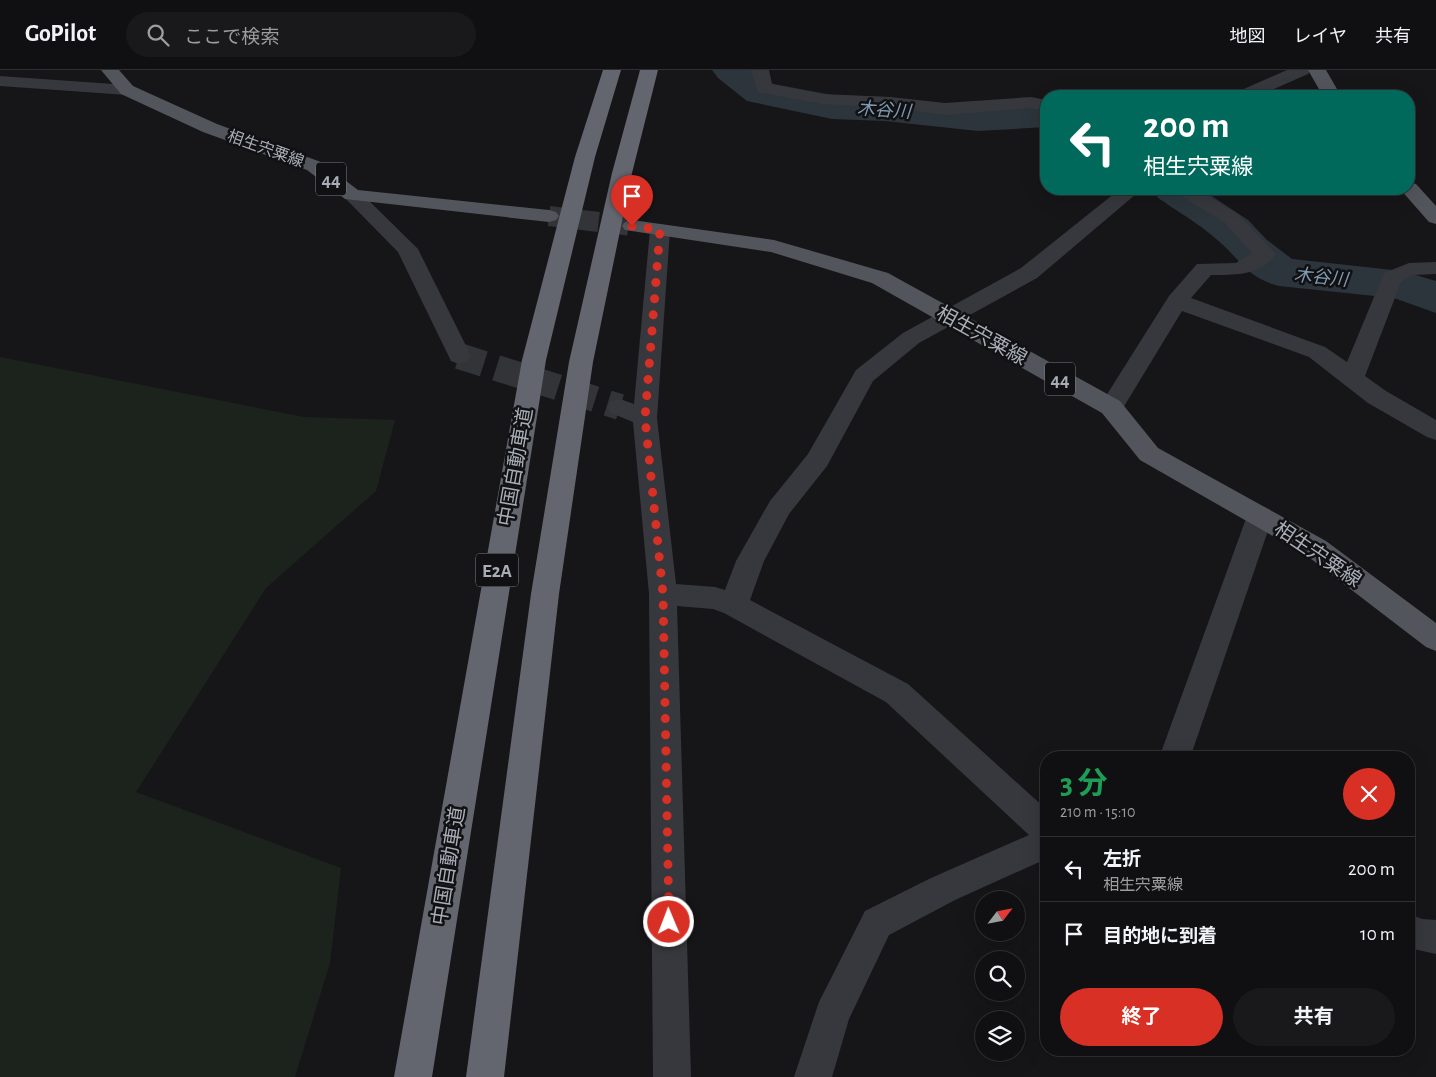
<!DOCTYPE html>
<html lang="ja">
<head>
<meta charset="utf-8">
<style>
	:root { --surface:#101012; --page:#19191b; --text:#f1f3f6; --muted:#9c9d9f; --line:#303032; --accent:#d93025 }
	body { margin:0; font-family:"Alegreya Sans","Noto Sans JP",sans-serif; background:var(--page); color:var(--text); height:100vh; display:flex; flex-direction:column; font-size:19px; white-space:nowrap }
	* { box-sizing:border-box; margin:0 }
	p { font-size:16px; color:var(--muted) }
	.icon { flex:none; width:28px; height:28px; fill:none; stroke:currentColor; stroke-width:2; stroke-linecap:round; stroke-linejoin:round }
	.map { position:relative; flex:1; overflow:hidden }
	.sheet { position:absolute; left:1040px; top:681px; width:375px; height:305px; display:flex; flex-direction:column; background:var(--surface); border-radius:20px; box-shadow:0 5px 20px #0002,0 0 0 1px var(--line) }
	.sheet>* { flex:none }
	.guide { position:absolute; left:1040px; top:20px; width:375px; height:105px; border-radius:20px; box-shadow:0 5px 20px #0002,0 0 0 1px var(--line); background:#00695c; color:#fff; overflow:hidden }
	.needle { width:32px; rotate:58deg }
	.controls { position:absolute; left:975px; top:821px; display:grid; gap:10px }
	.controls a { display:grid; place-items:center; width:50px; height:50px; border-radius:50%; background:var(--surface); box-shadow:0 5px 20px #0002,0 0 0 1px var(--line); font-size:25px }
	.pin { position:absolute; display:grid; place-items:center; width:42px; height:42px; color:#fff; margin:-51px -21px; border-radius:50% 50% 50% 0; rotate:-45deg; box-shadow:0 0 5px #0007 }
	.pin .icon { rotate:45deg }
	.me { position:absolute; width:55px; margin:-28px; rotate:359deg; stroke-linejoin:round; filter:drop-shadow(0 0 4px #0008) }
	.turn { display:flex; align-items:center; gap:18px; height:105px; padding:0 20px; font-size:22px }
	.turn .icon { width:65px; height:65px; stroke-width:2.5 }
	.turn b { display:block; font-size:35px; line-height:42px }
	.round { display:grid; place-items:center; flex:none; width:52px; height:52px; border-radius:26px; background:var(--page) }
	.head { display:flex; align-items:center; justify-content:space-between; height:85px; padding:0 20px }
	h1 { font-size:30px; font-weight:700; line-height:38px; color:#1e9e55 }
	.primary-button { display:flex; gap:10px; margin-top:auto; padding:10px 20px }
	.primary-button a { flex:1; height:58px; border-radius:30px; background:var(--accent); color:#fff; font-size:20px; font-weight:700; line-height:58px; text-align:center }
	.primary-button a+a { background:var(--page); color:var(--text) }
	ul { padding:0; list-style:none }
	li { display:flex; align-items:center; gap:15px; height:65px; padding:0 20px; border-top:1px solid var(--line) }
	li div { flex:1 }
	li b { display:block; font-size:19px }
	li em { font-style:normal }
	header { display:flex; align-items:center; gap:30px; box-sizing:border-box; height:70px; padding:0 25px; background:var(--surface); border-bottom:1px solid var(--line) }
	header strong { font-size:24px }
	nav { display:flex; gap:28px; margin-inline-start:auto; font-size:18px }
	.search { width:350px; height:45px; background:var(--page); display:flex; align-items:center; gap:12px; box-sizing:border-box; padding:0 18px; border-radius:28px; color:var(--muted); font-size:19px }
	.map>svg:first-child { display:block }
	.green { fill:#1c231d }
	.lines { fill:none; stroke-linecap:round; stroke-linejoin:round }
	.river { fill:#2c353c; fill-rule:evenodd }
	.minor-tunnel { stroke:#333438; stroke-width:26; stroke-dasharray:26 13; stroke-linecap:butt }
	.major-tunnel { stroke:#333438; stroke-width:20; stroke-dasharray:20 10; stroke-linecap:butt }
	.minor { fill:#37383d; fill-rule:evenodd }
	.major { fill:#53555c; fill-rule:evenodd }
	.highway { fill:#63666e; fill-rule:evenodd }
	.route { stroke:#d93025; stroke-width:9; stroke-dasharray:0 16.2 }
	.labels { text-anchor:middle; stroke-width:5; stroke-linejoin:round; paint-order:stroke }
	.far-street-label { font-size:16px; fill:#a8adb8; stroke:#111113 }
	.far-water-label { font-size:18px; font-style:italic; fill:#7f9bb3; stroke:#111113 }
	.shield { fill:#111113; stroke:#7b7e86; stroke-width:1 }
	.shield-label { font-size:19px; font-weight:bold; fill:#a8adb8 }
	.street-label { font-size:20px; fill:#a8adb8; stroke:#111113 }
</style>
</head>
<body>
<header>
<strong>GoPilot</strong>
<div class="search"><svg class="icon" aria-label="search" viewBox="0 0 24 24"><circle cx="10" cy="10" r="6"/><path d="M15 15l6 6"/></svg>ここで検索</div>
<nav><a>地図</a><a>レイヤ</a><a>共有</a></nav>
</header>
<div class="map">
<svg width="1436" height="1007" viewBox="0 0 1436 1007">
	<rect width="100%" height="100%" fill="#161618"/>
	<!-- green -->
	<polygon class="green" points="0,287 304,347 395,350 376,421 266,518 136,722 341,798 330,893 295,1007 0,1007"/>
	<g class="lines">
		<!-- river -->
		<g class="river">
			<polygon points="712,0 755,0 773,14 832,25 885,27 978,37 1046,33 1046,57 978,61 885,51 832,49 747,31 718,8"/>
			<path d="M 1152,119 L 1201,119 L 1248,150 L 1267,170 L 1292,189 L 1402,201 L 1436,211 L 1436,243 L 1394,228 L 1279,216 C 1246,208 1239,187 1215,168 C 1198,153 1177,141 1158,128 Z"/>
		</g>
		<!-- minor-tunnel -->
		<polyline class="minor-tunnel" points="459,286 620,337"/>
		<!-- major-tunnel -->
		<polyline class="major-tunnel" points="549,146 632,156"/>
		<!-- minor -->
		<g class="minor">
			<polygon points="751,0 769,0 772,14 822,24 890,27 945,33 1031,27 1046,30 1046,41 1031,38 945,45 890,37 822,34 758,22"/>
			<polygon points="1287,0 1311,0 1308,4 1258,26 1234,26 1237,22"/>
			<polygon points="0,6 127,15 133,16 136,20 133,24 127,25 0,16"/>
			<polygon points="352,119 359,121 418,179 471,286 467,291 459,294 451,291 398,182 342,125 345,121"/>
			<polygon points="1120,119 1142,119 1037,208 919,273 873,311 827,396 789,444 764,491 750,530 908,614 1046,739 1046,789 955,830 889,865 849,949 832,1007 794,1007 819,932 865,841 931,808 1029,765 886,632 724,543 713,539 677,536 691,1007 653,1007 649,524 633,352 611,343 608,337 611,331 620,329 634,334 650,160 653,156 660,154 667,156 670,160 657,348 676,514 715,517 725,520 736,491 770,431 808,384 856,300 903,263 1021,198"/>
			<path d="M 1173,119 L 1197,119 L 1238,144 L 1276,184 C 1261,206 1234,205 1211,205 L 1191,228 L 1325,277 L 1347,292 L 1384,203 L 1409,193 L 1436,192 L 1436,204 L 1413,205 L 1401,212 L 1365,306 L 1386,321 L 1436,350 L 1436,370 L 1427,367 L 1368,333 L 1309,287 L 1182,241 L 1120,343 L 1111,345 L 1102,343 L 1099,337 L 1169,226 L 1197,194 L 1236,193 L 1252,183 L 1224,152 L 1176,123 Z"/>
			<polygon points="1260,436 1269,439 1273,446 1190,688 1159,688 1247,446 1251,439"/>
			<polygon points="1409,844 1422,849 1436,850 1436,884 1409,878"/>
		</g>
		<!-- major -->
		<g class="major">
			<polygon points="101,0 119,0 133,16 217,54 321,92 358,120 549,140 556,142 559,146 556,150 549,152 345,129 307,100 203,62 121,24"/>
			<polygon points="1308,0 1326,0 1341,26 1323,26"/>
			<polygon points="1409,112 1416,114 1436,136 1436,154 1429,152 1400,119 1409,119"/>
			<polygon points="632,150 774,170 888,203 1120,331 1158,378 1326,471 1436,553 1436,581 1426,577 1306,485 1140,390 1102,343 872,213 771,182 625,160 622,156 625,152"/>
		</g>
		<!-- highway -->
		<g class="highway">
			<polygon points="603,0 621,0 595,87 546,290 432,1007 394,1007 522,290 575,87"/>
			<polygon points="640,0 658,0 632,103 593,292 559,524 504,1007 466,1007 531,524 569,292 612,103"/>
		</g>
	</g>
	<g class="lines">
		<!-- route -->
		<polyline class="route" points="632,156 660,160 645,348 663,524 669,852"/>
	</g>
	<g class="labels">
		<!-- far-street labels -->
		<g class="far-street-label">
			<text transform="translate(266 78) rotate(20)" y="6">相生宍粟線</text>
		</g>
		<!-- far-water labels -->
		<g class="far-water-label">
			<text transform="translate(884 40) rotate(4)" y="6">木谷川</text>
			<text transform="translate(1321 207) rotate(6)" y="6">木谷川</text>
		</g>
		<!-- shield labels -->
		<g class="shield">
			<rect x="316" y="92.5" width="30" height="33" rx="4"/>
			<rect x="1045" y="292.5" width="30" height="33" rx="4"/>
			<rect x="476" y="483.5" width="42" height="33" rx="4"/>
		</g>
		<g class="shield-label">
			<text x="331" y="116">44</text>
			<text x="1060" y="316">44</text>
			<text x="497" y="507">E2A</text>
		</g>
		<!-- street labels -->
		<g class="street-label">
			<text transform="translate(982 265) rotate(29)" y="7">相生宍粟線</text>
			<text transform="translate(515 397) rotate(-80)" y="7">中国自動車道</text>
			<text transform="translate(1318 484) rotate(34)" y="7">相生宍粟線</text>
			<text transform="translate(448 796) rotate(-81)" y="7">中国自動車道</text>
		</g>
	</g>
</svg>
<div class="controls">
<a><svg class="needle" viewBox="-14 -14 28 28"><path d="M0-13l5 13h-10z" fill="#e53935"/><path d="M0 13l5-13h-10z" fill="#9c9d9f"/></svg></a>
<a><svg class="icon" aria-label="search" viewBox="0 0 24 24"><circle cx="10" cy="10" r="6"/><path d="M15 15l6 6"/></svg></a>
<a><svg class="icon" aria-label="layers" viewBox="0 0 24 24"><path d="M12 4l9 5-9 5-9-5zM3 14l9 5 9-5"/></svg></a>
</div>
<div class="pin" style="left:632px;top:156px;background:#d93025"><svg class="icon" aria-label="arrive" viewBox="0 0 24 24"><path d="M6 21V4h12l-3 4 3 4H6"/></svg></div>
<svg class="me" style="left:669px;top:852px" viewBox="-20 -20 40 40"><circle r="17" fill="#d93025" stroke="#fff" stroke-width="3"/><path d="M0-11L8 9 0 5-8 9z" fill="#fff"/></svg>
<div class="guide">
<div class="turn"><svg class="icon" aria-label="left" viewBox="0 0 24 24"><path d="M17 20v-9H6M10 6l-5 5 5 5"/></svg><div><b>200 m</b>相生宍粟線</div></div>
</div>
<section class="sheet">
<div class="head"><div><h1>3 分</h1><p>210 m · 15:10</p></div><a class="round" style="background:#d93025;color:#fff"><svg class="icon" aria-label="close" viewBox="0 0 24 24"><path d="M6 6l12 12M18 6L6 18"/></svg></a></div>
<ul>
<li><svg class="icon" aria-label="left" viewBox="0 0 24 24"><path d="M17 20v-9H6M10 6l-5 5 5 5"/></svg><div><b>左折</b><p>相生宍粟線</p></div><em>200 m</em></li>
<li><svg class="icon" aria-label="arrive" viewBox="0 0 24 24"><path d="M6 21V4h12l-3 4 3 4H6"/></svg><div><b>目的地に到着</b></div><em>10 m</em></li>
</ul>
<div class="primary-button"><a>終了</a><a>共有</a></div>
</section>
</div>
</body>
</html>
